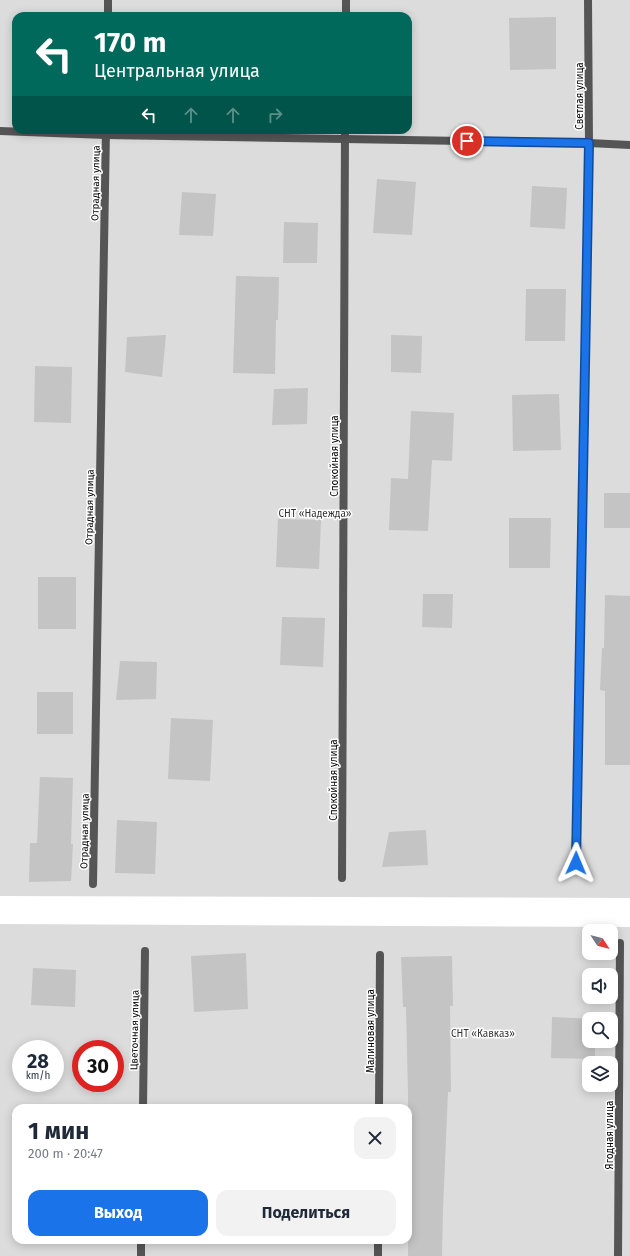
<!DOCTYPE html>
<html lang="ru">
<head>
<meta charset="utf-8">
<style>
	:root { --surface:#fff; --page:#f2f2f3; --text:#1f2937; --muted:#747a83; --accent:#1a73e8 }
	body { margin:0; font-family:"Fira Sans",sans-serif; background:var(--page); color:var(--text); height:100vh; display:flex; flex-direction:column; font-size:15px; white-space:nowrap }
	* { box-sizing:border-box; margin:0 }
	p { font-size:13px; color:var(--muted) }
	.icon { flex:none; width:22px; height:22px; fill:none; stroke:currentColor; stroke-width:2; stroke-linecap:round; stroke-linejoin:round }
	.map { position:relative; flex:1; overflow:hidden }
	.sheet { position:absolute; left:12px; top:1104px; width:400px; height:140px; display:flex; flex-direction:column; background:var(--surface); border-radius:12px; box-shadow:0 2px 10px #0003 }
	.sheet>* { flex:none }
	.banner { position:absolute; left:12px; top:12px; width:400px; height:122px; border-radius:12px; box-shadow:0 2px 10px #0003; background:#00695c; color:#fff; overflow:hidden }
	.needle { width:26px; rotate:126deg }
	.fabs { position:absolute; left:582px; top:924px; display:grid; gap:8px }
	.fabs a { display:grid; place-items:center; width:36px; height:36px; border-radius:8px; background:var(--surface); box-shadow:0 2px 10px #0003; font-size:20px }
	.speed { position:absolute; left:12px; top:1040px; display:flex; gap:8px; font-size:20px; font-weight:700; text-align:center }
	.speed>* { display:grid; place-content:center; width:52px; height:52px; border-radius:50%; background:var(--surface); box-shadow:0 2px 10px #0003; line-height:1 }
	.speed small { font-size:10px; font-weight:400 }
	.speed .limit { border:6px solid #d22; background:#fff; color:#111 }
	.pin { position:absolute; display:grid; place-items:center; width:34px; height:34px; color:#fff; margin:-17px; border:2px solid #fff; border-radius:50%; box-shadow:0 1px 4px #0007 }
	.me { position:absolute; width:44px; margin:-22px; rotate:1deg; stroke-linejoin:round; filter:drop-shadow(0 0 3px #0008) }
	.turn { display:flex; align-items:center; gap:14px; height:84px; padding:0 16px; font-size:18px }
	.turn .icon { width:52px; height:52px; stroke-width:2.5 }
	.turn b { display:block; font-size:28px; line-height:34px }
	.lanes { display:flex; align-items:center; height:38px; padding:0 16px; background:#0003; justify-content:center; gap:20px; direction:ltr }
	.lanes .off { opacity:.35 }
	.round { display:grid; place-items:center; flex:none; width:42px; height:42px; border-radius:12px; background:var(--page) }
	.headline { display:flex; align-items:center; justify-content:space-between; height:68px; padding:0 16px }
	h1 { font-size:24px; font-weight:700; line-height:30px }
	.button { display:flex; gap:8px; margin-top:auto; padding:8px 16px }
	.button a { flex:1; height:46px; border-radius:12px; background:var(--accent); color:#fff; font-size:16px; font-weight:700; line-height:46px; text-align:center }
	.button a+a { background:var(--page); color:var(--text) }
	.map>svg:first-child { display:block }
	.green { fill:#dcdcdc; fill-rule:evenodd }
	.building { fill:#c4c4c4 }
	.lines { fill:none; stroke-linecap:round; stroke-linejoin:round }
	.minor { stroke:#555; stroke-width:8 }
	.route-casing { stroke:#114b97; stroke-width:10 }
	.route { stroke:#1a73e8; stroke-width:7 }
	.labels { text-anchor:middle; stroke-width:3; stroke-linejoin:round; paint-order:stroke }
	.street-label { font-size:10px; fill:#000; stroke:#fff }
	.park-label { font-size:10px; fill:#333; stroke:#fff }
</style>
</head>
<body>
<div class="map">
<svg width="630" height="1256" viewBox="0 0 630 1256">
	<rect width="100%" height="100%" fill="#fff"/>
	<!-- green -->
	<g class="green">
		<path d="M 0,0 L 630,0 L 630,898 L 0,896 ZM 16,16 L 408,16 L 408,130 L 16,130 Z"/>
		<path d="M 0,924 L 630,927 L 630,1256 L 0,1256 ZM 589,931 L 611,931 L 611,953 L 589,953 ZM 589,975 L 611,975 L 611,997 L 589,997 ZM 589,1019 L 611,1019 L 611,1041 L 589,1041 ZM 21,1049 L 55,1049 L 55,1083 L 21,1083 ZM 81,1049 L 115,1049 L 115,1083 L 81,1083 ZM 589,1063 L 611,1063 L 611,1085 L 589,1085 ZM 16,1108 L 408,1108 L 408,1240 L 16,1240 Z"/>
	</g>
	<!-- building -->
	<g class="building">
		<polygon points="556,17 556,69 510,70 509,18"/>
		<polygon points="377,179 416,182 412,235 373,233"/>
		<polygon points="532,186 567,188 565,229 530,227"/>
		<polygon points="182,192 216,194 213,236 179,235"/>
		<polygon points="284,222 318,223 317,263 283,263"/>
		<polygon points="236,276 279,277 278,320 276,320 275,374 233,373"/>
		<polygon points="526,289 566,289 565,341 525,341"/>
		<polygon points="166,335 162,377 125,372 127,337"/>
		<polygon points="391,335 422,336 421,373 391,372"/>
		<polygon points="35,366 72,367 71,423 34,422"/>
		<polygon points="308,388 307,424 272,425 274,389"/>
		<polygon points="559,394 561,450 513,451 512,395"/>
		<polygon points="411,411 454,413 452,461 432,460 428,531 389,530 391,478 408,479"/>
		<rect x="604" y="493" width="26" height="35"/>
		<polygon points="509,518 551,518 550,568 509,568"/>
		<polygon points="278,519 321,520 319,569 276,567"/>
		<rect x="38" y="577" width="38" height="52"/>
		<polygon points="423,594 453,594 452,628 422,627"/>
		<polygon points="605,595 630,596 630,765 605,765 605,691 600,690 602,648 604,648"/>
		<polygon points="282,617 325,618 323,667 280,665"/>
		<polygon points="120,661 157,662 156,699 116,700"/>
		<rect x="37" y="692" width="36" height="42"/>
		<polygon points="171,718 213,720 210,781 168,779"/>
		<polygon points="40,777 73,778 71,844 73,844 71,881 29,882 30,843 37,843"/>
		<polygon points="117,820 157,822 155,874 115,873"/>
		<polygon points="426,830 428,865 382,867 389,832"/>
		<polygon points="246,953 248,1009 194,1012 191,956"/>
		<polygon points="452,956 453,1006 450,1006 451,1092 448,1092 443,1209 442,1256 408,1256 408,1093 406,1007 403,1007 401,957"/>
		<polygon points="33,968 76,970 75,1007 31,1005"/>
		<polygon points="552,1017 596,1019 589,1019 589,1041 595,1041 595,1059 551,1058"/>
	</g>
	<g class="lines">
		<!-- minor -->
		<g class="minor">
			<polyline points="108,16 108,0"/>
			<polyline points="346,16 346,0"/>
			<polyline points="0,131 106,135 589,143 630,145"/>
			<polyline points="576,863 589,143 588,0"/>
			<polyline points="342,878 345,130"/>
			<polyline points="93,884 106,130"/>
			<polyline points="143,1108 145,951"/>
			<polyline points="379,1108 380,955"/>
			<polyline points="141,1256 141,1240"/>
			<polyline points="378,1256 378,1240"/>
			<polyline points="618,1256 620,943"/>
		</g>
	</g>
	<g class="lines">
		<!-- route casing -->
		<g class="route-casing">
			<polyline id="route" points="467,141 589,143 576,863"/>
		</g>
		<!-- route -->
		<use href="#route" class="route"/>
	</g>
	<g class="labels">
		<!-- street labels -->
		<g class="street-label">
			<text transform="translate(579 96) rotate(-90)" y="4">Светлая улица</text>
			<text transform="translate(95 183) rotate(-89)" y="4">Отрадная улица</text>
			<text transform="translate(334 456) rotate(-90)" y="4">Спокойная улица</text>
			<text transform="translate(89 507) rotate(-89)" y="4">Отрадная улица</text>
			<text transform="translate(333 780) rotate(-90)" y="4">Спокойная улица</text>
			<text transform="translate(84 831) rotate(-89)" y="4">Отрадная улица</text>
			<text transform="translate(134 1030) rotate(-89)" y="4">Цветочная улица</text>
			<text transform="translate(370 1031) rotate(-90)" y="4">Малиновая улица</text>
			<text transform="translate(609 1135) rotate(-90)" y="4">Ягодная улица</text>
		</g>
		<!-- park labels -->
		<g class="park-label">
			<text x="315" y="517">СНТ «Надежда»</text>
			<text x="483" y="1037">СНТ «Кавказ»</text>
		</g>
	</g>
</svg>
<div class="fabs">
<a><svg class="needle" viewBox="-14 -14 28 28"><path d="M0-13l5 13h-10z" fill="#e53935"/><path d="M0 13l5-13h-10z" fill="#747a83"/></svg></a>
<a><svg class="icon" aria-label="sound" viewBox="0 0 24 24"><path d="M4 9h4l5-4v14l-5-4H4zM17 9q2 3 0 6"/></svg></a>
<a><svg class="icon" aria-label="search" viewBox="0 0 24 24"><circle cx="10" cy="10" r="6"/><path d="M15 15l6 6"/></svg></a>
<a><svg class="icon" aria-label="layers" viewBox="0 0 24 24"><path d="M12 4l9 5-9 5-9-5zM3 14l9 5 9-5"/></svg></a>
</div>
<div class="speed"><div>28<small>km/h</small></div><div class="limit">30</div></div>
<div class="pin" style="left:467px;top:141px;background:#d93025"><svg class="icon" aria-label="arrive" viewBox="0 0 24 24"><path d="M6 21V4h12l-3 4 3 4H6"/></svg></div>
<svg class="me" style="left:576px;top:863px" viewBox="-20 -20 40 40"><path d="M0-17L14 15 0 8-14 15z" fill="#1a73e8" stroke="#fff" stroke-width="4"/></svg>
<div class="banner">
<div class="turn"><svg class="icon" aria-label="left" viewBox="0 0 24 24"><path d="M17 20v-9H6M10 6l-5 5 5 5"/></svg><div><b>170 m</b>Центральная улица</div></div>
<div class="lanes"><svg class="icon" aria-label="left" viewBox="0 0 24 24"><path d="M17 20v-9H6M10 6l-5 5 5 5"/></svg><svg class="icon off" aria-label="ahead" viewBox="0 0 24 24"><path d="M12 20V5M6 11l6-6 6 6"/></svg><svg class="icon off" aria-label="ahead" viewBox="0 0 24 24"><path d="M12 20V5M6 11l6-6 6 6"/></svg><svg class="icon off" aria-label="right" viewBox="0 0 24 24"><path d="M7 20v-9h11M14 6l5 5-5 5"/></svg></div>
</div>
<section class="sheet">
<div class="headline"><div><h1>1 мин</h1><p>200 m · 20:47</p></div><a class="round"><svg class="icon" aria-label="close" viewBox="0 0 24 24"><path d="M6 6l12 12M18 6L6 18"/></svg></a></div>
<div class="button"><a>Выход</a><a>Поделиться</a></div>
</section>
</div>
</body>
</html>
